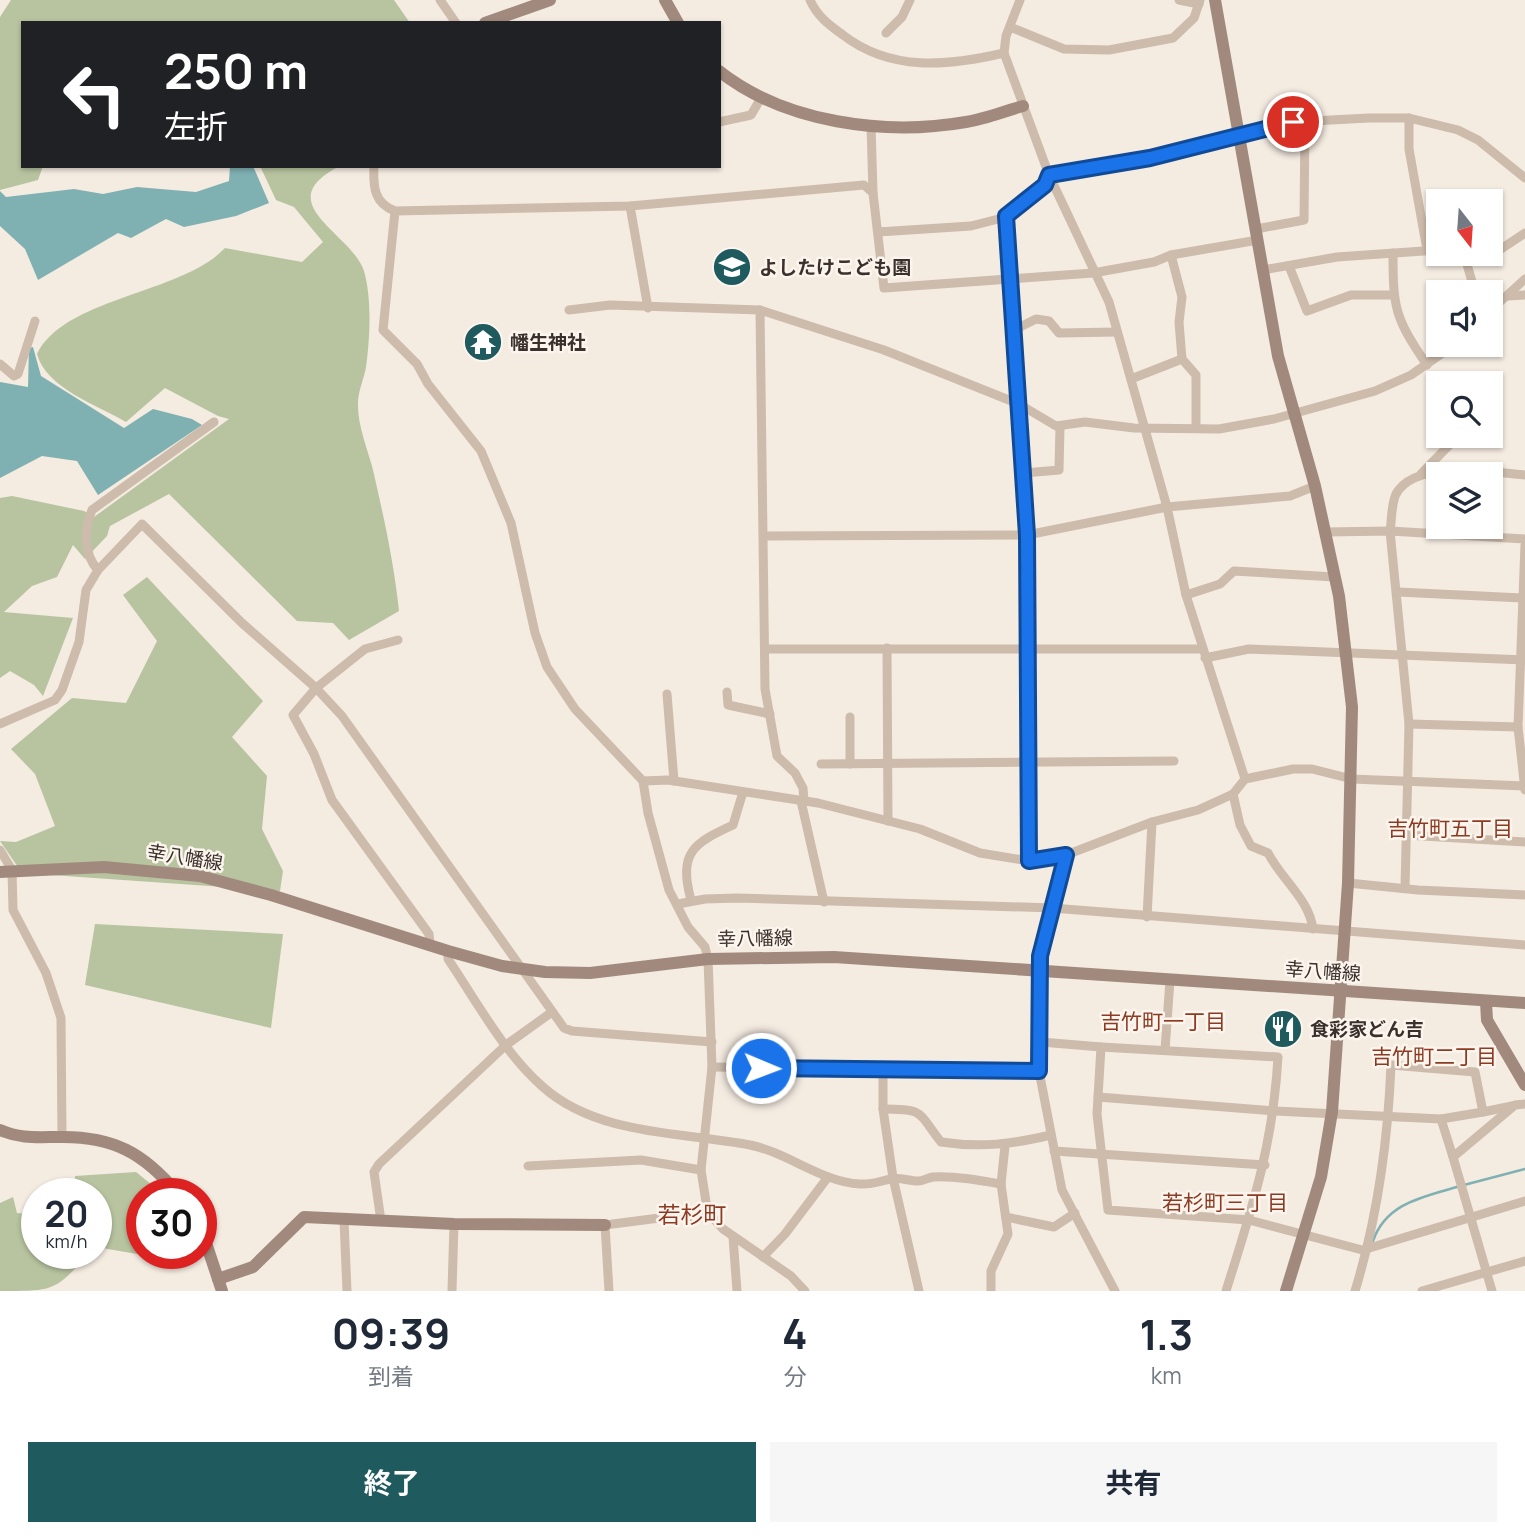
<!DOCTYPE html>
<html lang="ja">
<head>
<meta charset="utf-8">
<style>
	:root { --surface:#fff; --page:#f6f6f7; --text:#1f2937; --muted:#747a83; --accent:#1f5a5e }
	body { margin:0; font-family:Manrope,"Noto Sans JP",sans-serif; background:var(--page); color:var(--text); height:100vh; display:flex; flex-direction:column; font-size:26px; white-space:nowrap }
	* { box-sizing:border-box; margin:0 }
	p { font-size:23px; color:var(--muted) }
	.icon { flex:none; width:38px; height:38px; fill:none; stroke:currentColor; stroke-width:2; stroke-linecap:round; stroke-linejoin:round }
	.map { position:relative; height:1291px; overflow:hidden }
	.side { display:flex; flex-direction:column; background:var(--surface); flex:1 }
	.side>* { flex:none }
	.hud { position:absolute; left:21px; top:21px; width:700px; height:147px; border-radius:0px; box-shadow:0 2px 5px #0004; background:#202124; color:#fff; overflow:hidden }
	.needle { width:46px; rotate:163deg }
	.fabs { position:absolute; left:1426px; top:189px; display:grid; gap:14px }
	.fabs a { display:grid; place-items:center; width:77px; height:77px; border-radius:0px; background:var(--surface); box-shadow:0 2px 5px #0004; font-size:35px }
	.speed { position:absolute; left:21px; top:1178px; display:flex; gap:14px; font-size:35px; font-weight:700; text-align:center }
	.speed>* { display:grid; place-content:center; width:91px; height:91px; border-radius:50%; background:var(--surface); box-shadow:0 2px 5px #0004; line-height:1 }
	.speed small { font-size:18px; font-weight:400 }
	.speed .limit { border:10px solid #d22; background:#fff; color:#111 }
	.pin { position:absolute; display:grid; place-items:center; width:60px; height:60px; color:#fff; margin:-30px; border:4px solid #fff; border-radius:50%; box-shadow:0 2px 7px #0007 }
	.me { position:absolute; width:77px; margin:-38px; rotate:91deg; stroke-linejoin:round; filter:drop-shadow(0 0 5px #0008) }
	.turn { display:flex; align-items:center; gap:24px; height:147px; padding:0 28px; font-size:32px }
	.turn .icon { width:91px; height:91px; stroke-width:2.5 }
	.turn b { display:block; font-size:49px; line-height:60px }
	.eta { display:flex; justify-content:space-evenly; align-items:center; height:119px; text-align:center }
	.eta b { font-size:42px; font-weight:700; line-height:49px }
	.primary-button { display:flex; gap:14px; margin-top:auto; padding:14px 28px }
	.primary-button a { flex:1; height:80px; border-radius:0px; background:var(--accent); color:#fff; font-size:28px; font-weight:700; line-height:80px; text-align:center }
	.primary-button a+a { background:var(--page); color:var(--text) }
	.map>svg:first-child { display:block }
	.green { fill:#b8c4a0 }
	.water { fill:#7fb0b2 }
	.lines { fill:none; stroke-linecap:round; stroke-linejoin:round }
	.stream { stroke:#7fb0b2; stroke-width:2.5 }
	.street { stroke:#cdbbac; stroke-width:9 }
	.secondary { stroke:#a18a7d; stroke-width:12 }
	.route-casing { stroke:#114b97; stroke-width:18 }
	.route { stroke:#1a73e8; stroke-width:12 }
	.labels { text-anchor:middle; stroke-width:5; stroke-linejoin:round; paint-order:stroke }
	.poi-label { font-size:19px; font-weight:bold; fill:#3b302b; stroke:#fbf5ee; text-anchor:start }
	.street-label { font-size:19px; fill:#3b302b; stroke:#fbf5ee }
	.neighbourhood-label { font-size:21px; fill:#8c3b22; stroke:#fbf5ee }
	.quarter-label { font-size:23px; fill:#8c3b22; stroke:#fbf5ee }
</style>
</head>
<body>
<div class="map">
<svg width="1525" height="1291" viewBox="0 0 1525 1291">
	<rect width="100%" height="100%" fill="#f4ebe1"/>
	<!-- green -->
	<g class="green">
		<polygon points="11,0 394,0 410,23 23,23 23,166 43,166 38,180 0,190 0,17"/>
		<path d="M 260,166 L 340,166 C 267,203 352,233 364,271 C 372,299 370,338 366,367 C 364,379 358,391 358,403 C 357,424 368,450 373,470 C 384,518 394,563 399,611 L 349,640 L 333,623 L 297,621 L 169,494 L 110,526 L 107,536 L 85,559 L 73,545 L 57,577 L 32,586 L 4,612 L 73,618 L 43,696 L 34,685 L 10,671 L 0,678 L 0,498 L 12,496 L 84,511 L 94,517 L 229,419 L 218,416 L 165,388 L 126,422 C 97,405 46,388 37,354 C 65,297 182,294 225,248 L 302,262 L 323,242 L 294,207 L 276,200 Z"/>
		<polygon points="147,577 263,701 232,737 267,776 262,829 283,871 280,891 22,873 0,841 16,842 55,826 35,774 11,749 72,698 126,703 157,641 123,595"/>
		<polygon points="95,924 283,934 271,1028 85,985"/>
		<polygon points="136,1172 162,1193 142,1194 142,1253 148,1253 143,1255 96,1247 96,1194 75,1193 75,1176"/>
		<path d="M 13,1197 L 17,1213 L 37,1215 L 37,1253 L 90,1253 C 54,1291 56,1291 0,1291 L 0,1203 Z"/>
	</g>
	<!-- water -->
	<g class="water">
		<polygon points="230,166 253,166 269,203 236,216 184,227 166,219 131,238 118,233 38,280 25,249 0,226 0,191 6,197 74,189 103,194 137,187 196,192 229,181"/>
		<polygon points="33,347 41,376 124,428 153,409 192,419 202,425 98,495 77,461 42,456 0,478 0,382 28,387 29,348"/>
	</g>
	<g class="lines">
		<!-- stream -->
		<g class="stream">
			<polyline points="1464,1185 1525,1169"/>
			<path d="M 1373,1241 C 1386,1203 1423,1197 1457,1187"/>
		</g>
		<!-- street -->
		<g class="street">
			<polyline points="440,0 456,23"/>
			<path d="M 810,0 C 817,16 829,25 843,35 C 891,72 948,66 1004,53"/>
			<polyline points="1020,0 1006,36 1004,53 1049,175 1109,302 1167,507 1186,595 1245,779"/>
			<polyline points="1179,0 1199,4"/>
			<polyline points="1010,27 1064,49 1109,50 1173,38 1194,18 1200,0"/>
			<polyline points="886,33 902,17 910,0"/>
			<polyline points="1409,118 1409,149 1427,250"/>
			<polyline points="719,122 751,115 761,98"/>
			<polyline points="871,125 873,193"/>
			<path d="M 374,166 C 373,187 374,203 395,211 L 630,206 L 864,185 L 873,193 L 884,288 L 1093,273 L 1154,262 L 1171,255 L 1258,240"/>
			<polyline points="1049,175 1150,158 1293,122 1369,118 1409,118 1458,130 1478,140 1525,178"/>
			<polyline points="630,206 648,308"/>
			<polyline points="395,211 383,330 417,364 428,384 481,451 511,523 535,633 547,667 575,709 643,781 648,813 669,890 688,927 705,947 708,959 712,1067 701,1170 706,1202 713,1218 723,1229 791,1276 805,1291"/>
			<polyline points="1006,217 1027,535 1029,861"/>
			<polyline points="1256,229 1304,220 1305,122"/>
			<polyline points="878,232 971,226 1006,217 1045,185 1049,175"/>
			<polyline points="1491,249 1501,249 1525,233"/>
			<path d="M 1393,253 C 1393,309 1395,318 1427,365"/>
			<polyline points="1464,254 1475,292"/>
			<polyline points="1171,255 1182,297 1179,322 1182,359 1196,375 1196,428"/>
			<polyline points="1289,266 1307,311 1351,295 1393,295"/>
			<polyline points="1263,270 1337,257 1438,250"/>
			<polyline points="1508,296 1525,295"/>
			<polyline points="569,310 610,305 760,310 884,350 1019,404 1056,426 1085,422 1134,428 1219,429 1274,419 1375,391 1411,375 1454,345"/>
			<polyline points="760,310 765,689 777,756 795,773 803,788 804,801"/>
			<polyline points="1491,310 1525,279"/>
			<polyline points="1014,330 1036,319 1049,321 1059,333 1117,332"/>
			<polyline points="0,364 14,376 18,374 35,321"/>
			<polyline points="1131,379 1182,359"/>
			<polyline points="1024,473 1059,470 1060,426"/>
			<polyline points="1421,474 1458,436"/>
			<polyline points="1326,532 1390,531 1525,539"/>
			<polyline points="765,536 1027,535 1167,507 1290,496 1315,486"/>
			<path d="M 98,570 C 83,554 84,529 92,510 L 214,422"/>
			<polyline points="1398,592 1522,598"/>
			<polyline points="1186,595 1220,584 1234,571 1335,577"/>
			<polyline points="398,640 365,649 316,688 293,715 314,754 332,800 429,934 430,945"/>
			<polyline points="887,648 888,821"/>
			<polyline points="765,649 1202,649"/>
			<polyline points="1205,658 1249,649 1525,660"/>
			<polyline points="727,692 728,705 770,714"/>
			<polyline points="667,694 674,781"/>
			<polyline points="0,724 55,700 62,690 79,642 86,590 98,570 142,524 242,623 316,688 342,716 564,1028 572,1031 712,1042"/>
			<polyline points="1409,724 1518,727"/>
			<polyline points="821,764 1174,761"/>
			<polyline points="850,764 850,717"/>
			<polyline points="643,781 668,780 818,803 920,829 980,853 1029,861 1066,855 1152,822 1198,810 1233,794 1245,779 1293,769 1312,769 1352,779 1525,786"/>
			<polyline points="1525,790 1518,727 1525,545"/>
			<path d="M 1233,794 L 1240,825 L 1251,846 L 1268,853 C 1282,880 1309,899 1313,929"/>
			<polyline points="801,801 824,902"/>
			<polyline points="1406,835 1525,842"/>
			<polyline points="0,850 12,870 13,910 46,973 61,1018 62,1137"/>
			<polyline points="1066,855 1040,955 1039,1071 1062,1190 1115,1291"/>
			<polyline points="1348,883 1418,890 1525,895"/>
			<path d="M 1405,888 L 1409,724 L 1390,531 C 1392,519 1391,505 1396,494 C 1415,459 1492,472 1525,475"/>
			<path d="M 691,900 C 678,852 694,843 733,825 L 743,792"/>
			<polyline points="678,904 705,899 737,898 1052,908 1525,945"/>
			<polyline points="1147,917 1152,822"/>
			<path d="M 448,951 L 448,959 C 477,1002 504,1053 543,1087 C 598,1136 683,1132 750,1145 C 789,1153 821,1182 860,1184 C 872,1185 880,1181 891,1179 C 900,1177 909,1181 918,1181 C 923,1181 927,1178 933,1177 C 956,1176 978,1180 1001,1184 L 1005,1146"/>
			<polyline points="1041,1042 1101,1047 1097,1114 1108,1210 1249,1220 1366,1251"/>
			<path d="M 1101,1047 L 1278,1057 C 1273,1146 1252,1208 1226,1291"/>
			<polyline points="1165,1050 1170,980"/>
			<polyline points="712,1067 1039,1071"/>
			<polyline points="883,1070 883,1109 893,1178 919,1291"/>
			<polyline points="1098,1097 1275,1111 1441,1119 1453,1157 1515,1105 1525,1104"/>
			<path d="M 883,1109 C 924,1109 917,1111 941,1142 C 981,1148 1013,1144 1051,1135"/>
			<polyline points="1441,1119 1483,1112"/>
			<polyline points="1054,1151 1265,1165"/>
			<polyline points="1453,1157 1492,1291"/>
			<polyline points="528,1166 641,1160 701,1170"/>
			<polyline points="1006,1217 1054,1227 1075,1213"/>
			<polyline points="344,1220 347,1291"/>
			<polyline points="381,1221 374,1172 379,1164 506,1045 552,1012"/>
			<polyline points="733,1237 737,1291"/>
			<polyline points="1366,1249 1525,1201"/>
			<polyline points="763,1257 785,1234 828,1177"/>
			<polyline points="452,1291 454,1224"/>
			<polyline points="609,1291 605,1225 667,1217 713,1218"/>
			<polyline points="991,1291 991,1271 1008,1234 1001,1184"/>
			<path d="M 1355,1291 C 1377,1219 1388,1140 1391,1065 L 1475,1072 L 1483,1112 L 1512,1106"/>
			<polyline points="1422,1291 1525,1261"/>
		</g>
		<!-- secondary -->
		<g class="secondary">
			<polyline points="665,0 678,23"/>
			<polyline points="1215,0 1278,356 1315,486 1339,596 1352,707 1348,883 1332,1112 1321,1177 1286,1291"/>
			<polyline points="485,23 550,0"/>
			<path d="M 719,71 C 785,123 885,136 966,122 C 985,119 1005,111 1023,106"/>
			<polyline points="0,872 104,867 200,876 271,895 448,951 502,966 545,972 590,973 708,959 834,957 1525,1003"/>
			<polyline points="1486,1002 1487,1020 1525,1085"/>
			<path d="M 0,1130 C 21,1139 37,1137 59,1137 C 113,1136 144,1153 178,1194"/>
			<polyline points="201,1228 222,1291"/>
			<polyline points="218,1279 253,1267 304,1217 454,1224 605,1225"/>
		</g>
	</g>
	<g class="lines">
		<!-- route casing -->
		<g class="route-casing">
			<polyline id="route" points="761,1068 1039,1071 1040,956 1066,855 1029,861 1027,535 1006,216 1045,185 1049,175 1150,158 1293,122"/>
		</g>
		<!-- route -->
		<use href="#route" class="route"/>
	</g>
	<!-- icons -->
	<defs>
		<g id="school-disc" transform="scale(2.0125)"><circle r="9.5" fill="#1f5a5e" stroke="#fbf5ee"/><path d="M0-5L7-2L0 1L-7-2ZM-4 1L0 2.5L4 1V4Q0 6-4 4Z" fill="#fff"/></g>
		<g id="temple-disc" transform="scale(2.0125)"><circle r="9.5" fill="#1f5a5e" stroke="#fbf5ee"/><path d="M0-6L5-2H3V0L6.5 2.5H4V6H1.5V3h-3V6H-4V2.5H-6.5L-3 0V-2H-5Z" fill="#fff"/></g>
		<g id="restaurant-disc" transform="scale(2.0125)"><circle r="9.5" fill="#1f5a5e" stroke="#fbf5ee"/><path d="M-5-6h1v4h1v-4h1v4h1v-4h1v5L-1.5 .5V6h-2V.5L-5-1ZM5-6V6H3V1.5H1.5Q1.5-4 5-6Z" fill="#fff"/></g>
	</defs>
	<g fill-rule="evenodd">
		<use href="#school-disc" x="732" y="267"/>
		<use href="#temple-disc" x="483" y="342"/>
		<use href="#restaurant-disc" x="1283" y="1029"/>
	</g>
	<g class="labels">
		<!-- poi labels -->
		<g class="poi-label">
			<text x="759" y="274">よしたけこども園</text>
			<text x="510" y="349">幡生神社</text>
			<text x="1310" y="1036">食彩家どん吉</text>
		</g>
		<!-- street labels -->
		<g class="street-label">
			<text transform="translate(185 857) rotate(9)" y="7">幸八幡線</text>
			<text transform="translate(755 938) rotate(-1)" y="7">幸八幡線</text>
			<text transform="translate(1323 971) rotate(4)" y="7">幸八幡線</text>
		</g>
		<!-- neighbourhood labels -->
		<g class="neighbourhood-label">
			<text x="1450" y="836">吉竹町五丁目</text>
			<text x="1163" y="1029">吉竹町一丁目</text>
			<text x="1434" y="1064">吉竹町二丁目</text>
			<text x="1225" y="1210">若杉町三丁目</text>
		</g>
		<!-- quarter labels -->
		<g class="quarter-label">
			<text x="692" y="1223">若杉町</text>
		</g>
	</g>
</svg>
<div class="fabs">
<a><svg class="needle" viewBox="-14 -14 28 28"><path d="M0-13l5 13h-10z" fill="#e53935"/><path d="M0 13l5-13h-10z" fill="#747a83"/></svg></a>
<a><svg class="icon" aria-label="sound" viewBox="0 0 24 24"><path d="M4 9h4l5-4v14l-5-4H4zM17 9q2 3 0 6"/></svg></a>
<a><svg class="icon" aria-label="search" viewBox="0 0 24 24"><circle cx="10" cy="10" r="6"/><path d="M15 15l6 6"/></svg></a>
<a><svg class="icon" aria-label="layers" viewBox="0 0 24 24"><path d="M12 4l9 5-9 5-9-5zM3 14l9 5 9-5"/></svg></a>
</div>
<div class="speed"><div>20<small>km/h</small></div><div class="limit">30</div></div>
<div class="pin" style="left:1293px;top:122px;background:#d93025"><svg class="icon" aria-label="arrive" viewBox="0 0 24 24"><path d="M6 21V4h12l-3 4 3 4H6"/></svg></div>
<svg class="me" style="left:761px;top:1068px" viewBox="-20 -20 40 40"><circle r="17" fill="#1a73e8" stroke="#fff" stroke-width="3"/><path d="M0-11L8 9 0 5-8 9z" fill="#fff"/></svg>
<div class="hud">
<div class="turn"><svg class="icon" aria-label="left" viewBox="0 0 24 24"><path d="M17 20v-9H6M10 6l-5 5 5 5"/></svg><div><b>250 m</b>左折</div></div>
</div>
</div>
<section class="side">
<div class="eta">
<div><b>09:39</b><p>到着</p></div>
<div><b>4</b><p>分</p></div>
<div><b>1.3</b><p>km</p></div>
</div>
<div class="primary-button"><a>終了</a><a>共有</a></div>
</section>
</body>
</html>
